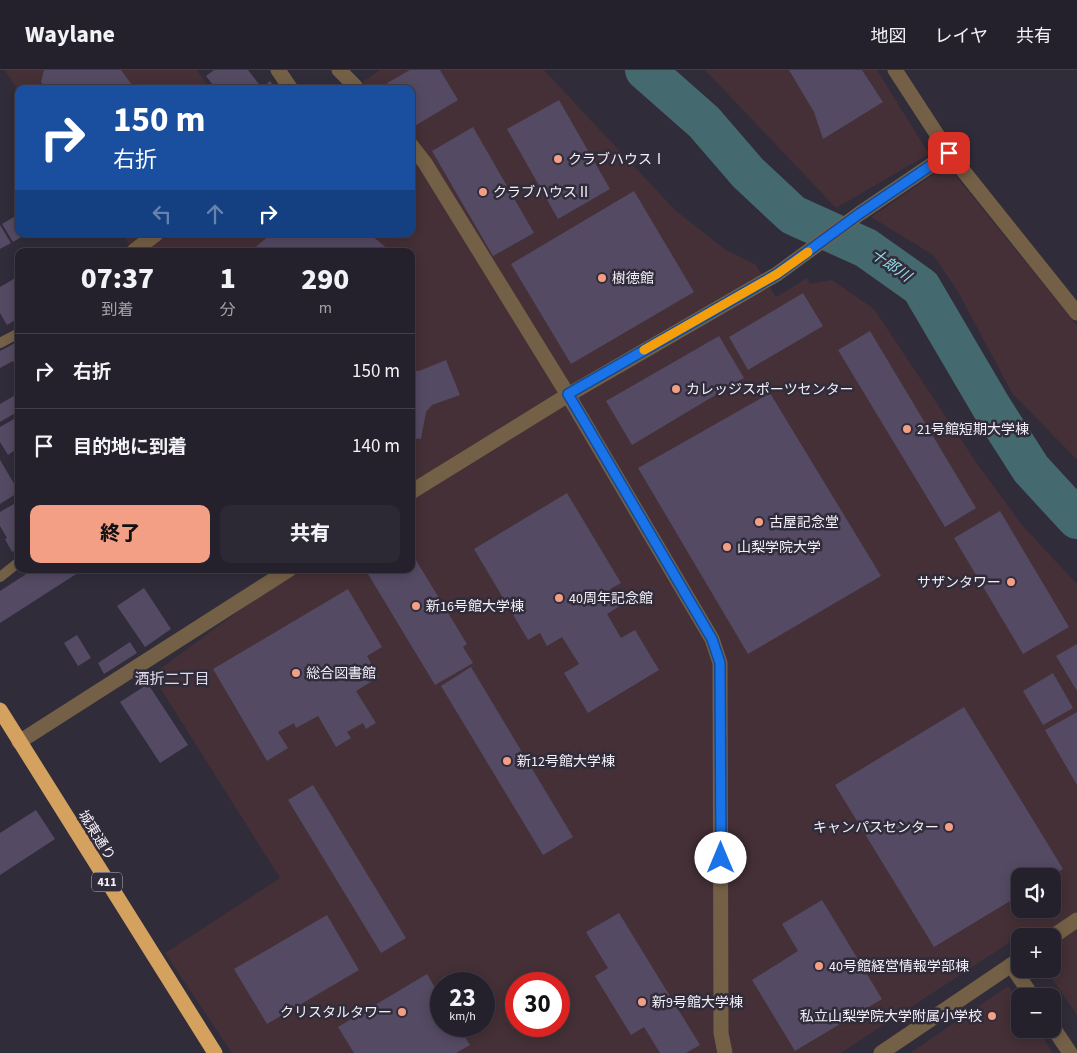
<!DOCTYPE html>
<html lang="ja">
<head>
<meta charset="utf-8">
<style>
	:root { --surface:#25212c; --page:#2d2934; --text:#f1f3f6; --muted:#a3a3a9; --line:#423e48; --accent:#f39f85 }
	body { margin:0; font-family:"Source Sans 3","Noto Sans JP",sans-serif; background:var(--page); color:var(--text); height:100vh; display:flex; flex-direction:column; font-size:19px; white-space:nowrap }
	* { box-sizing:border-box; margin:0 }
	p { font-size:16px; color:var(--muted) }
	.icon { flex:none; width:28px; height:28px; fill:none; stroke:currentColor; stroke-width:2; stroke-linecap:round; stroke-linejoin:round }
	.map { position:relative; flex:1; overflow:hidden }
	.details { position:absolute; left:15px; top:178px; width:400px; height:325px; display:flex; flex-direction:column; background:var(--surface); border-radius:10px; box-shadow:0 2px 12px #0003,0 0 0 1px var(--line) }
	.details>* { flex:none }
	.banner { position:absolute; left:15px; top:15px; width:400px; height:152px; border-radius:10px; box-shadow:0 2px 12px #0003,0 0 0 1px var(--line); background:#1a4fa0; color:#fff; overflow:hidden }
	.controls { position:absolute; left:1011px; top:798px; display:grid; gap:10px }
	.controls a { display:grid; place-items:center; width:50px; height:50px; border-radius:10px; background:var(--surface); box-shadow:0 2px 12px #0003,0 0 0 1px var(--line); font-size:25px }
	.speed { position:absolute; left:430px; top:902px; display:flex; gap:10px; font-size:25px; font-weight:700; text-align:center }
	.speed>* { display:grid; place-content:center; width:65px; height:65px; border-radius:50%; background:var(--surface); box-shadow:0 2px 12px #0003,0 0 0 1px var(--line); line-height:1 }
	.speed small { font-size:12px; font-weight:400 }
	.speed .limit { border:8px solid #d22; background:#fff; color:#111 }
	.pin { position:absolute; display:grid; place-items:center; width:42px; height:42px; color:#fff; margin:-21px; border-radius:10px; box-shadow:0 2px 8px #0006 }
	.me { position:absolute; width:55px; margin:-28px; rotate:0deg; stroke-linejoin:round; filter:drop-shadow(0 0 4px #0008) }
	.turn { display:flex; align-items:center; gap:18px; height:105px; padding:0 15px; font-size:22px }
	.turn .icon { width:65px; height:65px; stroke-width:2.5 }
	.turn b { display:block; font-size:35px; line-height:42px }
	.lanes { display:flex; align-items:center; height:48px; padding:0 15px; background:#0003; justify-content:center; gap:25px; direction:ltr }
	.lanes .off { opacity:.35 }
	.eta { display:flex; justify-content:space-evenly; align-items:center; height:85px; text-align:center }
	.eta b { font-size:30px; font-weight:800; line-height:35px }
	.button { display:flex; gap:10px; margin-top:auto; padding:10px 15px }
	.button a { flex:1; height:58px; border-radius:10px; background:var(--accent); color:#111; font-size:20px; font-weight:800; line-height:58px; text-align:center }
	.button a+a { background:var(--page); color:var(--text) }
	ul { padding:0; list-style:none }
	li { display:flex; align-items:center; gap:15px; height:75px; padding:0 15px; border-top:1px solid var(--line) }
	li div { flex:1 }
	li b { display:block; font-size:19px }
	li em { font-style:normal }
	header { display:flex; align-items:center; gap:30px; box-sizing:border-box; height:70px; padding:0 25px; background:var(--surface); border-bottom:1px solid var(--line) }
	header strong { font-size:24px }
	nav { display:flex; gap:28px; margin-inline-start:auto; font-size:18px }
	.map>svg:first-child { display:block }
	.education { fill:#443036; fill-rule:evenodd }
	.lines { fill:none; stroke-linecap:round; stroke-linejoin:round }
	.river { stroke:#446a70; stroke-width:40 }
	.building { fill:#544a63 }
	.lane { stroke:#746046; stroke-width:10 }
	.street { stroke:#746046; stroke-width:15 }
	.highway { stroke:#d4a15f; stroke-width:15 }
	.route-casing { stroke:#114b97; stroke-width:12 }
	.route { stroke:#1a73e8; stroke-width:9 }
	.slow { stroke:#f59e0b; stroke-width:9 }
	.poi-dot { fill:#f39f85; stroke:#312c3a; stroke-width:2 }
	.labels { text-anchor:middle; stroke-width:5; stroke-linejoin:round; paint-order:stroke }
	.shield { fill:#312c3a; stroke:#bab5c0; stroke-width:1 }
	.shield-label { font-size:12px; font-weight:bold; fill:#f4f0fa }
	.poi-label { font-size:14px; fill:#f4f0fa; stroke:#312c3a; text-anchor:start }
	.street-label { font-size:14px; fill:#f4f0fa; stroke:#312c3a }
	.water-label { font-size:15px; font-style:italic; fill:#90d8e3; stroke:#312c3a }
	.neighbourhood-label { font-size:15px; fill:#e1dbee; stroke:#312c3a }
</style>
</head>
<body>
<header>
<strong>Waylane</strong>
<nav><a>地図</a><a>レイヤ</a><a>共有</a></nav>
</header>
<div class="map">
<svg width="1077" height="983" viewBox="0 0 1077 983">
	<rect width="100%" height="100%" fill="#312c3a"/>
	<!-- education -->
	<g class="education">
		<polygon points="4,0 197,0 210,19 19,19 19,21"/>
		<path d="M 380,0 L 544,0 L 676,141 L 726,180 L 756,195 L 776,227 L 807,208 L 810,214 L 832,210 L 874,239 L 976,392 L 1022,455 L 1077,514 L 1077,945 L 1045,899 L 1052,899 L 1052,866 L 1021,865 L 841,983 L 232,983 L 165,883 L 280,808 L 152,605 L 295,499 L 411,499 L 411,181 L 134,181 L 122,164 L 411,164 L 411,19 L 352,19 ZM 1020,806 L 1052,806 L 1052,839 L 1020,839 ZM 441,914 L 484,914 L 484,956 L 441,956 ZM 516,914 L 559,914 L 559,956 L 516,956 Z"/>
		<polygon points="705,0 877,0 929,84 836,138"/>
		<polygon points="947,95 1077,255 1077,390 1012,323 957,220 933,185 871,147"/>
		<polygon points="1008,916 1020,933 1020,959 1037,959 1053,983 910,983"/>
	</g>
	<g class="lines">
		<!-- river -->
		<polyline class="river" points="645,0 704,52 748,103 793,145 866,178 921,217 992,338 1031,399 1077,449"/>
	</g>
	<!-- building -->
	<g class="building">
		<polygon points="44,0 121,0 135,19 46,19 41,12"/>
		<polygon points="214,0 248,0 262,18 270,11 276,19 216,19 206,6"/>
		<polygon points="410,0 440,0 458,30 413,57 411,54 411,19 390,19 387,13"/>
		<polygon points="789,0 862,0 883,32 823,69 814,42"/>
		<polygon points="559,30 610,119 558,149 507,59"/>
		<polygon points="473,57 534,163 493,186 432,81"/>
		<polygon points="634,121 694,222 571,294 511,194"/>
		<polygon points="19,144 19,164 26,164 13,172 2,154"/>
		<polygon points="0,155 11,173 0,179"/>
		<polygon points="271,164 370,164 390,181 251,181"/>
		<polygon points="17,207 19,211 19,248 7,255 0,243 0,217"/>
		<polygon points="803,223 823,256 748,300 729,267"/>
		<polygon points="870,261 976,438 945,457 838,280"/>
		<polygon points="719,266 744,308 632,375 606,331"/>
		<polygon points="19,271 19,302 13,291 0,298 0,281"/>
		<polygon points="446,290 460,325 432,335 426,342 421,369 411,368 411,300 419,301"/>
		<polygon points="19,323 19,341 0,352 0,334"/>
		<polygon points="770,323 881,506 748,584 638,398"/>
		<polygon points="19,346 19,387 15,380 8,385 0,372 0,357"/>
		<polygon points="0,390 19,422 0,434"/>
		<polygon points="567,423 621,513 610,519 620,536 607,544 621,568 635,560 659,600 588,643 564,603 579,594 562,567 547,576 540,563 528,570 474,479"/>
		<polygon points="19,431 19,478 12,482 5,469 7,468 0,456 0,442"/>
		<polygon points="1000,441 1069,557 1023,584 954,468"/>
		<polygon points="411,482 467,574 463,577 473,593 435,615 365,499 411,499"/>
		<polygon points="34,499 84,499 0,553 0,521"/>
		<polygon points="144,518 171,559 145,577 117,536"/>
		<polygon points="348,519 382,577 367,586 379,607 356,621 376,653 366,659 363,653 347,662 351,668 336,677 318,646 296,658 294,653 278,662 288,678 267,691 213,599"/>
		<polygon points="77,565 91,588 78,596 64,573"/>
		<polygon points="130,572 137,583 104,604 98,593"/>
		<polygon points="1077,574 1077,621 1056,586"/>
		<polygon points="471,597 573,767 543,785 441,616"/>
		<polygon points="1053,603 1073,638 1043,655 1023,621"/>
		<polygon points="148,614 188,675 160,693 120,632"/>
		<polygon points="964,637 1063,799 1051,806 1020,806 1020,825 934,877 835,715"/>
		<polygon points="1077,642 1077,715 1045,660"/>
		<polygon points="313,715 406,868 381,883 288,730"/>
		<polygon points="36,740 55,769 0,805 0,763"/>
		<polygon points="822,830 882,929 795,981 752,910 798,881 782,854"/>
		<polygon points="619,843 700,975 686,983 660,983 644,957 631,965 595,906 608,898 586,862"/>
		<polygon points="327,845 359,900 267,954 234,899"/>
		<polygon points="427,904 441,928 441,956 458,956 470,975 456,983 354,983 338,957"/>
	</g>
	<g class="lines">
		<!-- lane -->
		<g class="lane">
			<polyline points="0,273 19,263"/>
			<polyline points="0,507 19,492"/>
		</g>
		<!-- street -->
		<g class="street">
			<polyline points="278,0 291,19"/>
			<polyline points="339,0 355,16 352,19"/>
			<polyline points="895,0 949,83"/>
			<polyline points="411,75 425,93 568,325 712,569 720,593 721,963 725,983"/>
			<polyline points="134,181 156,164"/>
			<polyline points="411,422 568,325 777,204 859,144 949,83 1077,243"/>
			<polyline points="19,672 290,499"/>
			<polyline points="1052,867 1077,850"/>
			<polyline points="1011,895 1032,926"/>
			<polyline points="1052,956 1070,983"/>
			<polyline points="881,983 1020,889"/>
		</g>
		<!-- highway -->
		<polyline class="highway" points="0,640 215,983"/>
	</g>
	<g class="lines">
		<!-- route casing -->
		<g class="route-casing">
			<polyline id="route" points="721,788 720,593 712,569 568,324 777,204 859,144 949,83"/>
		</g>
		<!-- route -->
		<use href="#route" class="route"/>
		<!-- slow -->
		<polyline class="slow" points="644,280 777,204 808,182"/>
	</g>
	<!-- markers -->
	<g class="poi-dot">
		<circle cx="558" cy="89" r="5"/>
		<circle cx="483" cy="122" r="5"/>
		<circle cx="602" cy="208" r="5"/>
		<circle cx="676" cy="319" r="5"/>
		<circle cx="907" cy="359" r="5"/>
		<circle cx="759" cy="452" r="5"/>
		<circle cx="727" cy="477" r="5"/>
		<circle cx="1011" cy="512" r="5"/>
		<circle cx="559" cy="528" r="5"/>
		<circle cx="416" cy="536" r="5"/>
		<circle cx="296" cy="603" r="5"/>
		<circle cx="507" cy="691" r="5"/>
		<circle cx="949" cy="757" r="5"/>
		<circle cx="819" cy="896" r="5"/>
		<circle cx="642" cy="932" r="5"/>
		<circle cx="402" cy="942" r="5"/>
		<circle cx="992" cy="946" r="5"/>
	</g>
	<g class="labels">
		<!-- shield labels -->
		<rect class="shield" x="92" y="802.5" width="30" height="19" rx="4"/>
		<g class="shield-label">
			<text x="107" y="816">411</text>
		</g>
		<!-- poi labels -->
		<g class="poi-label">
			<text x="568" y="94">クラブハウスⅠ</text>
			<text x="493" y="127">クラブハウスⅡ</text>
			<text x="612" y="213">樹徳館</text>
			<text x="686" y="324">カレッジスポーツセンター</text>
			<text x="917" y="364">21号館短期大学棟</text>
			<text x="769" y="457">古屋記念堂</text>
			<text x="737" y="482">山梨学院大学</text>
			<text x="1001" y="517" text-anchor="end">サザンタワー</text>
			<text x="569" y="533">40周年記念館</text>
			<text x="426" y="541">新16号館大学棟</text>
			<text x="306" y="608">総合図書館</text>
			<text x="517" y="696">新12号館大学棟</text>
			<text x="939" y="762" text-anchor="end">キャンパスセンター</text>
			<text x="829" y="901">40号館経営情報学部棟</text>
			<text x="652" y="937">新9号館大学棟</text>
			<text x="392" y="947" text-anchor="end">クリスタルタワー</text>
			<text x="982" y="951" text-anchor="end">私立山梨学院大学附属小学校</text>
		</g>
		<!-- street labels -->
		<g class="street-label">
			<text transform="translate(97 765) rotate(58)" y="5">城東通り</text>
		</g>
		<!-- water labels -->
		<g class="water-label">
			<text transform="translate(891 195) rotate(35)" y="5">十郎川</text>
		</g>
		<!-- neighbourhood labels -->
		<g class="neighbourhood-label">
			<text x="172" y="614">酒折二丁目</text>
		</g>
	</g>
</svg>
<div class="controls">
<a><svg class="icon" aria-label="sound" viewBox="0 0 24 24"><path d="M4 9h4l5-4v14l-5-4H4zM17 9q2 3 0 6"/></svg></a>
<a>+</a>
<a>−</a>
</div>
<div class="speed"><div>23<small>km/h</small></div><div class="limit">30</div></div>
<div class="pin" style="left:949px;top:83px;background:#d93025"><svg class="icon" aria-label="arrive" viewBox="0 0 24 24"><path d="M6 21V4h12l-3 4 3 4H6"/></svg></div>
<svg class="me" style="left:721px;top:788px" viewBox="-20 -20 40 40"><circle r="19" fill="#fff"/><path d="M0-13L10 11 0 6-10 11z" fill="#1a73e8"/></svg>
<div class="banner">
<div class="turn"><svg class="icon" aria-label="right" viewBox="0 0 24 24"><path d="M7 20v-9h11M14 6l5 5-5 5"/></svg><div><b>150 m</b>右折</div></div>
<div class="lanes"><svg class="icon off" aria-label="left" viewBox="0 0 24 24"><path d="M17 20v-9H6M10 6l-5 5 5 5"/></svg><svg class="icon off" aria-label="ahead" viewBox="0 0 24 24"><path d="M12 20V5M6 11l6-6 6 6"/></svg><svg class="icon" aria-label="right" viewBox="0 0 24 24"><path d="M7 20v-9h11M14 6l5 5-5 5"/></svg></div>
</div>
<section class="details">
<div class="eta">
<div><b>07:37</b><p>到着</p></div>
<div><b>1</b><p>分</p></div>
<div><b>290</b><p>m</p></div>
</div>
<ul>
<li><svg class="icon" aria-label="right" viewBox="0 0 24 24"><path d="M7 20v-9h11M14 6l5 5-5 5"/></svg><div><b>右折</b></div><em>150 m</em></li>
<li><svg class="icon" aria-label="arrive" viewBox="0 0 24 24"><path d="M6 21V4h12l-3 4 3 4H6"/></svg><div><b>目的地に到着</b></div><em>140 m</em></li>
</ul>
<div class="button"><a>終了</a><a>共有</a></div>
</section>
</div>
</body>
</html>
